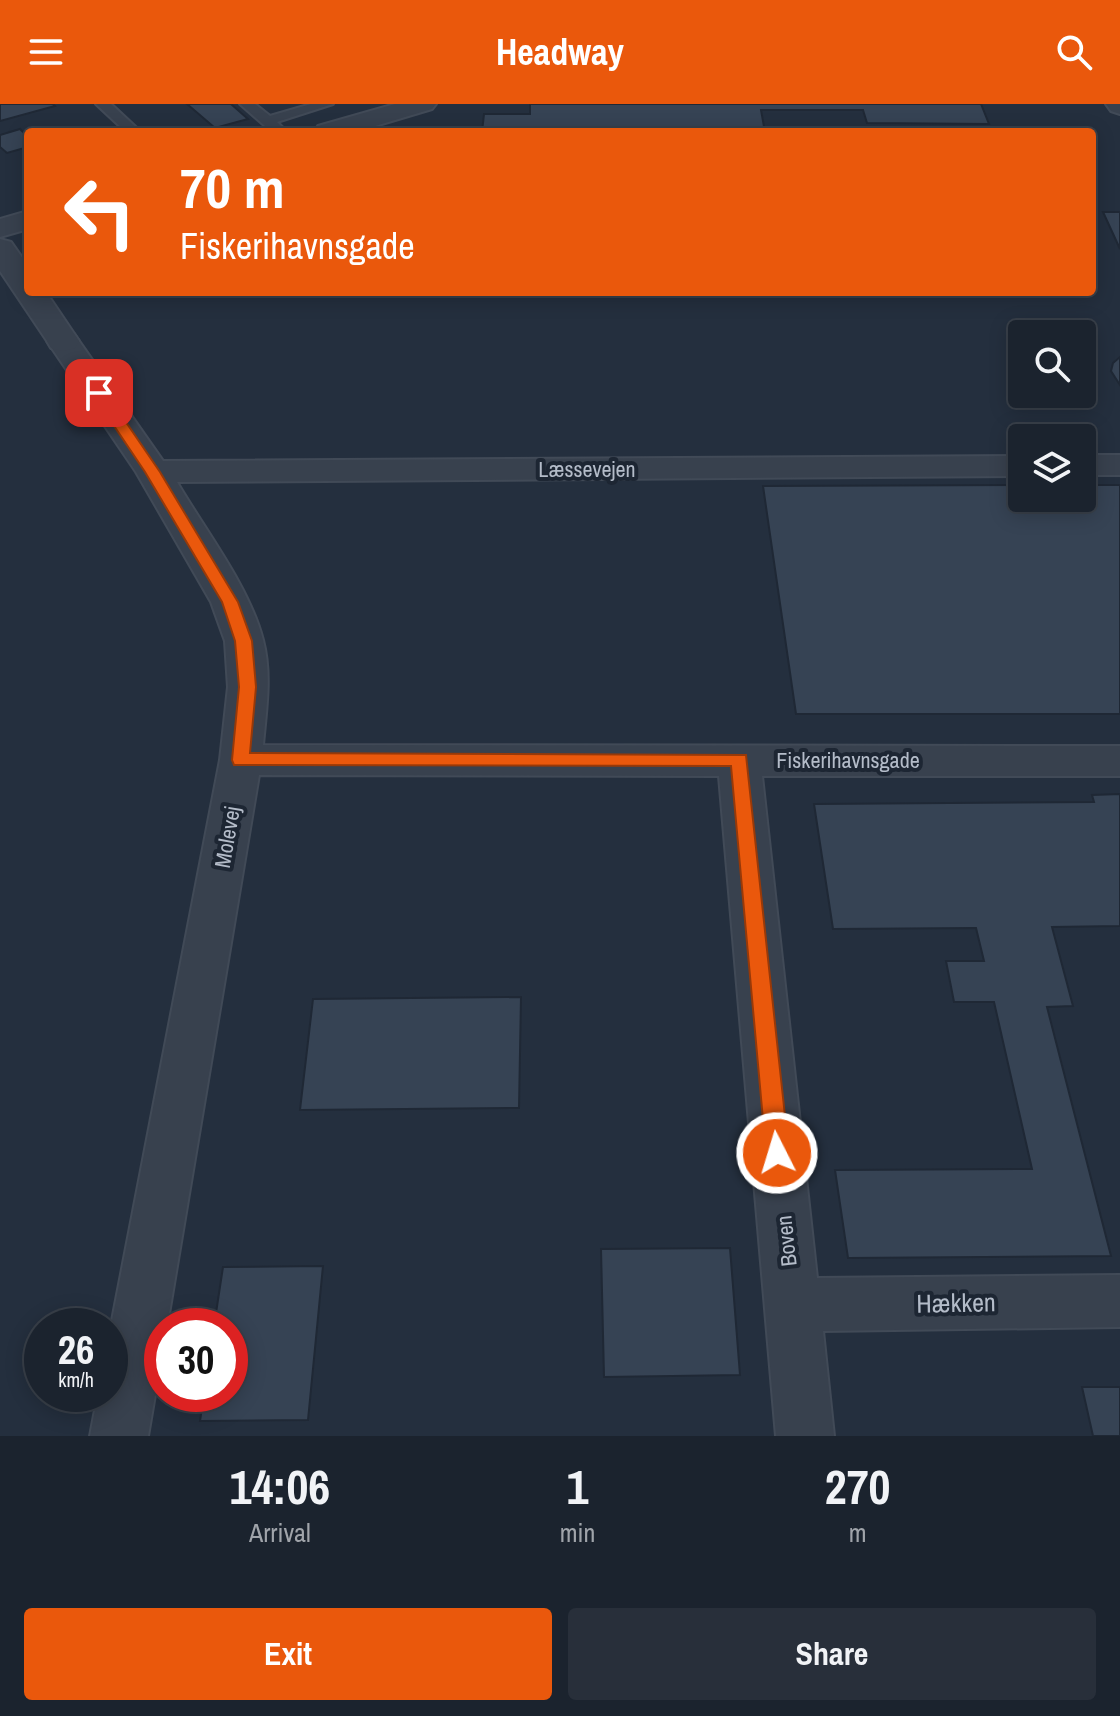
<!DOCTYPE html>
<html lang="en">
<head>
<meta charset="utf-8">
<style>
	:root { --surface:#1b232e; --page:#282f3a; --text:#f1f3f6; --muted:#a0a4aa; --line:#39404a; --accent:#ea580c }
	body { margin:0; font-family:"Archivo Narrow",sans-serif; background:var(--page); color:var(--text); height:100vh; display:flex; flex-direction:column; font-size:30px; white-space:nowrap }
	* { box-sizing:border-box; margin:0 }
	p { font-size:26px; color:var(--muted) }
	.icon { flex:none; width:44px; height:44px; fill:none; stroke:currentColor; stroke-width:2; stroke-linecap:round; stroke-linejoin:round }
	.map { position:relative; height:1332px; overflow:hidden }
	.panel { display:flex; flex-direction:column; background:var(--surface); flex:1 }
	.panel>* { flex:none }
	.guide { position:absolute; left:24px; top:24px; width:1072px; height:168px; border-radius:8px; box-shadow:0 4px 20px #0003,0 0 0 2px var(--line); background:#ea580c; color:#fff; overflow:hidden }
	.fabs { position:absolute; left:1008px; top:216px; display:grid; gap:16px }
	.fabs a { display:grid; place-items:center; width:88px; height:88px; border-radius:8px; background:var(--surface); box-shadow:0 4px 20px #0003,0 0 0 2px var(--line); font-size:40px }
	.speed { position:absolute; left:24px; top:1204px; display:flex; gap:16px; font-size:40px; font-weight:700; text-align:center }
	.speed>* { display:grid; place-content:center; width:104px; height:104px; border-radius:50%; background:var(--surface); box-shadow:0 4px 20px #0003,0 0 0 2px var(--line); line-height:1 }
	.speed small { font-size:20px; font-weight:400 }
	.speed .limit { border:12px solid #d22; background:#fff; color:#111 }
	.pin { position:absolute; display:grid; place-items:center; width:68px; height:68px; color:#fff; margin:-34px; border-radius:16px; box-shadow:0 4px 12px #0006 }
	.me { position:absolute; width:88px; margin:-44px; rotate:355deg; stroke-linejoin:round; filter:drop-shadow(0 0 6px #0008) }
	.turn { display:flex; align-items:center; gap:28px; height:168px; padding:0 24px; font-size:36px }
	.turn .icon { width:104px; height:104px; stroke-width:2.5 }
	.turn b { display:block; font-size:56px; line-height:68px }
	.eta { display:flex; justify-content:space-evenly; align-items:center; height:136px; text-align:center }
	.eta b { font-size:48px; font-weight:700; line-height:56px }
	.primary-button { display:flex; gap:16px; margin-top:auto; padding:16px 24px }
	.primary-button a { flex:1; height:92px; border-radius:8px; background:var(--accent); color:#fff; font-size:32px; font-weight:700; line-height:92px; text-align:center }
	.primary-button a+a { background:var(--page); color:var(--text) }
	header { display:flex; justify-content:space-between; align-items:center; height:104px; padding:0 24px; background:var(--accent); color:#fff; font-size:36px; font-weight:700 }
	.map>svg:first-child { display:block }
	.building { fill:#364354; stroke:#1f2835; stroke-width:2 }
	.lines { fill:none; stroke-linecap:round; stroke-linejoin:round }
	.service-casing { stroke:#414a57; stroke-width:4 }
	.minor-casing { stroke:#414a57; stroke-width:4 }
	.tertiary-casing { stroke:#414a57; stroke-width:4 }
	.service { fill:#38414e; fill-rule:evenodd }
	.minor { fill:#38414e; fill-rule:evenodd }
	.tertiary { fill:#38414e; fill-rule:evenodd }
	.route { fill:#ea580c; stroke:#983908; stroke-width:2 }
	.labels { text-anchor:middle; stroke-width:8; stroke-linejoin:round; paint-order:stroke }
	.street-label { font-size:22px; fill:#b4bcc9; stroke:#1d2633 }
	.near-street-label { font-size:26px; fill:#b4bcc9; stroke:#1d2633 }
</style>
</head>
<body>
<header><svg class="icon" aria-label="menu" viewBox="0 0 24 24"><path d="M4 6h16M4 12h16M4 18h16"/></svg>Headway<svg class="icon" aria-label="search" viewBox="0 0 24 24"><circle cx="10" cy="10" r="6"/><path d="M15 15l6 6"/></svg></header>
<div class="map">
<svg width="1120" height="1332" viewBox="0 0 1120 1332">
	<rect width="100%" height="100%" fill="#242f3e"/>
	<!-- building -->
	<g class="building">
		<polygon points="0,0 53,0 55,2 0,17"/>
		<polygon points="187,0 231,0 248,15 215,24"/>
		<polygon points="530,0 981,0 989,20 867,19 863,6 761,6 765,28 482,28 484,10 530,10"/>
		<polygon points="20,25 28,33 28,43 7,49 0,43 0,31"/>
		<polygon points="1103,108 1120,108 1120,145"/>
		<polygon points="1120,253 1120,281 1111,267 1113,259"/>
		<polygon points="1022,381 1022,394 1082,394 1082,381 1120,381 1120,610 796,610 763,382"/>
		<polygon points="1120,690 1120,822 1052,823 1073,902 1047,903 1111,1152 848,1154 835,1066 1032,1065 994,898 954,898 946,857 984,857 976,824 833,825 814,700 1094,698 1092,691"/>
		<polygon points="521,893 519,1004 300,1006 313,895"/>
		<polygon points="730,1144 740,1271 604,1273 601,1145"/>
		<polygon points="323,1162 308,1316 200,1317 204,1290 230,1290 230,1222 214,1222 223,1163"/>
		<polygon points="1082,1283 1120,1283 1120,1332 1093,1332"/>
	</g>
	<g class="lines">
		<!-- service casing -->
		<g class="service-casing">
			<g id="service">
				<polygon points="96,0 111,0 141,28 126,28"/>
				<polygon points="240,0 255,0 270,12 311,0 333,0 277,18 284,25 282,28 272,28"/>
			</g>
		</g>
		<!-- minor casing -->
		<g class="minor-casing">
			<g id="minor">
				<polygon points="395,0 436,0 432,5 355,28 314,28 318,22"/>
				<polygon points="1106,0 1120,0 1120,10 1111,7"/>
				<polygon points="28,107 28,125 0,133 0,115"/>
				<path d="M 63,228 L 74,230 L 163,357 L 1022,352 L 1022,372 L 177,378 C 205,426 249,482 263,536 C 272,570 266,607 263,641 L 1120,642 L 1120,672 L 762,672 L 817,1174 L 1120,1171 L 1120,1223 L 823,1227 L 834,1332 L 776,1332 L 719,672 L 259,671 L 167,1222 L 162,1222 L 162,1250 L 148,1332 L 90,1332 L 98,1290 L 110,1290 L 110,1227 L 220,656 L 228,583 L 225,537 L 211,498 L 136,368 L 47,237 L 52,230 Z"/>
				<rect x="1082" y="351" width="38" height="20"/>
			</g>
		</g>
		<!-- tertiary casing -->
		<g class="tertiary-casing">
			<polygon id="tertiary" points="0,135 11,138 28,162 28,188 46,188 79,237 75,244 63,247 51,244 47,237 0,167"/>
		</g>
		<!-- service -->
		<use href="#service" class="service"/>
		<!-- minor -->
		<use href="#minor" class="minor"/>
		<!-- tertiary -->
		<use href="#tertiary" class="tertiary"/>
	</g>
	<!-- route -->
	<polygon class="route" points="99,285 104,286 160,368 238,498 252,537 256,583 250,649 746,651 789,1049 785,1056 777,1059 770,1056 766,1049 731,662 234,661 232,656 239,583 235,537 222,498 145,368 92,289"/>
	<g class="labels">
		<!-- street labels -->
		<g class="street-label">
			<text x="587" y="373">Læssevejen</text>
			<text x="848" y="664">Fiskerihavnsgade</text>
			<text transform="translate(227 733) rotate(-80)" y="8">Molevej</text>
			<text transform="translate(786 1137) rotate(-96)" y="8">Boven</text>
		</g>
		<!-- near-street labels -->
		<g class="near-street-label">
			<text transform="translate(956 1199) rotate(-1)" y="9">Hækken</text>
		</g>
	</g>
</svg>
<div class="fabs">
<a><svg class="icon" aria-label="search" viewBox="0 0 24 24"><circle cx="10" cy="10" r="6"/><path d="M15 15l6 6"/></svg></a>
<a><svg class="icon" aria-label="layers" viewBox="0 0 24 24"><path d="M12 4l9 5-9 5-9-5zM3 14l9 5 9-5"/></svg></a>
</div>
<div class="speed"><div>26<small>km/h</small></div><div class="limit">30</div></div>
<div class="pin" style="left:99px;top:289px;background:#d93025"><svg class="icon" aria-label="arrive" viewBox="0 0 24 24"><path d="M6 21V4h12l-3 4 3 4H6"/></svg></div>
<svg class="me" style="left:777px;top:1049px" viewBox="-20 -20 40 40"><circle r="17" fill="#ea580c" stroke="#fff" stroke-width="3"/><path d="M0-11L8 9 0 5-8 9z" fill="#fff"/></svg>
<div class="guide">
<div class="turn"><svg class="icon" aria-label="left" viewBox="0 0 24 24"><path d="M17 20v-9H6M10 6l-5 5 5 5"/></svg><div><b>70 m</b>Fiskerihavnsgade</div></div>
</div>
</div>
<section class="panel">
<div class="eta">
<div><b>14:06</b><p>Arrival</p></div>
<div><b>1</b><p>min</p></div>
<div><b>270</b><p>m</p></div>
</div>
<div class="primary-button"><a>Exit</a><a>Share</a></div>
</section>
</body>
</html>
